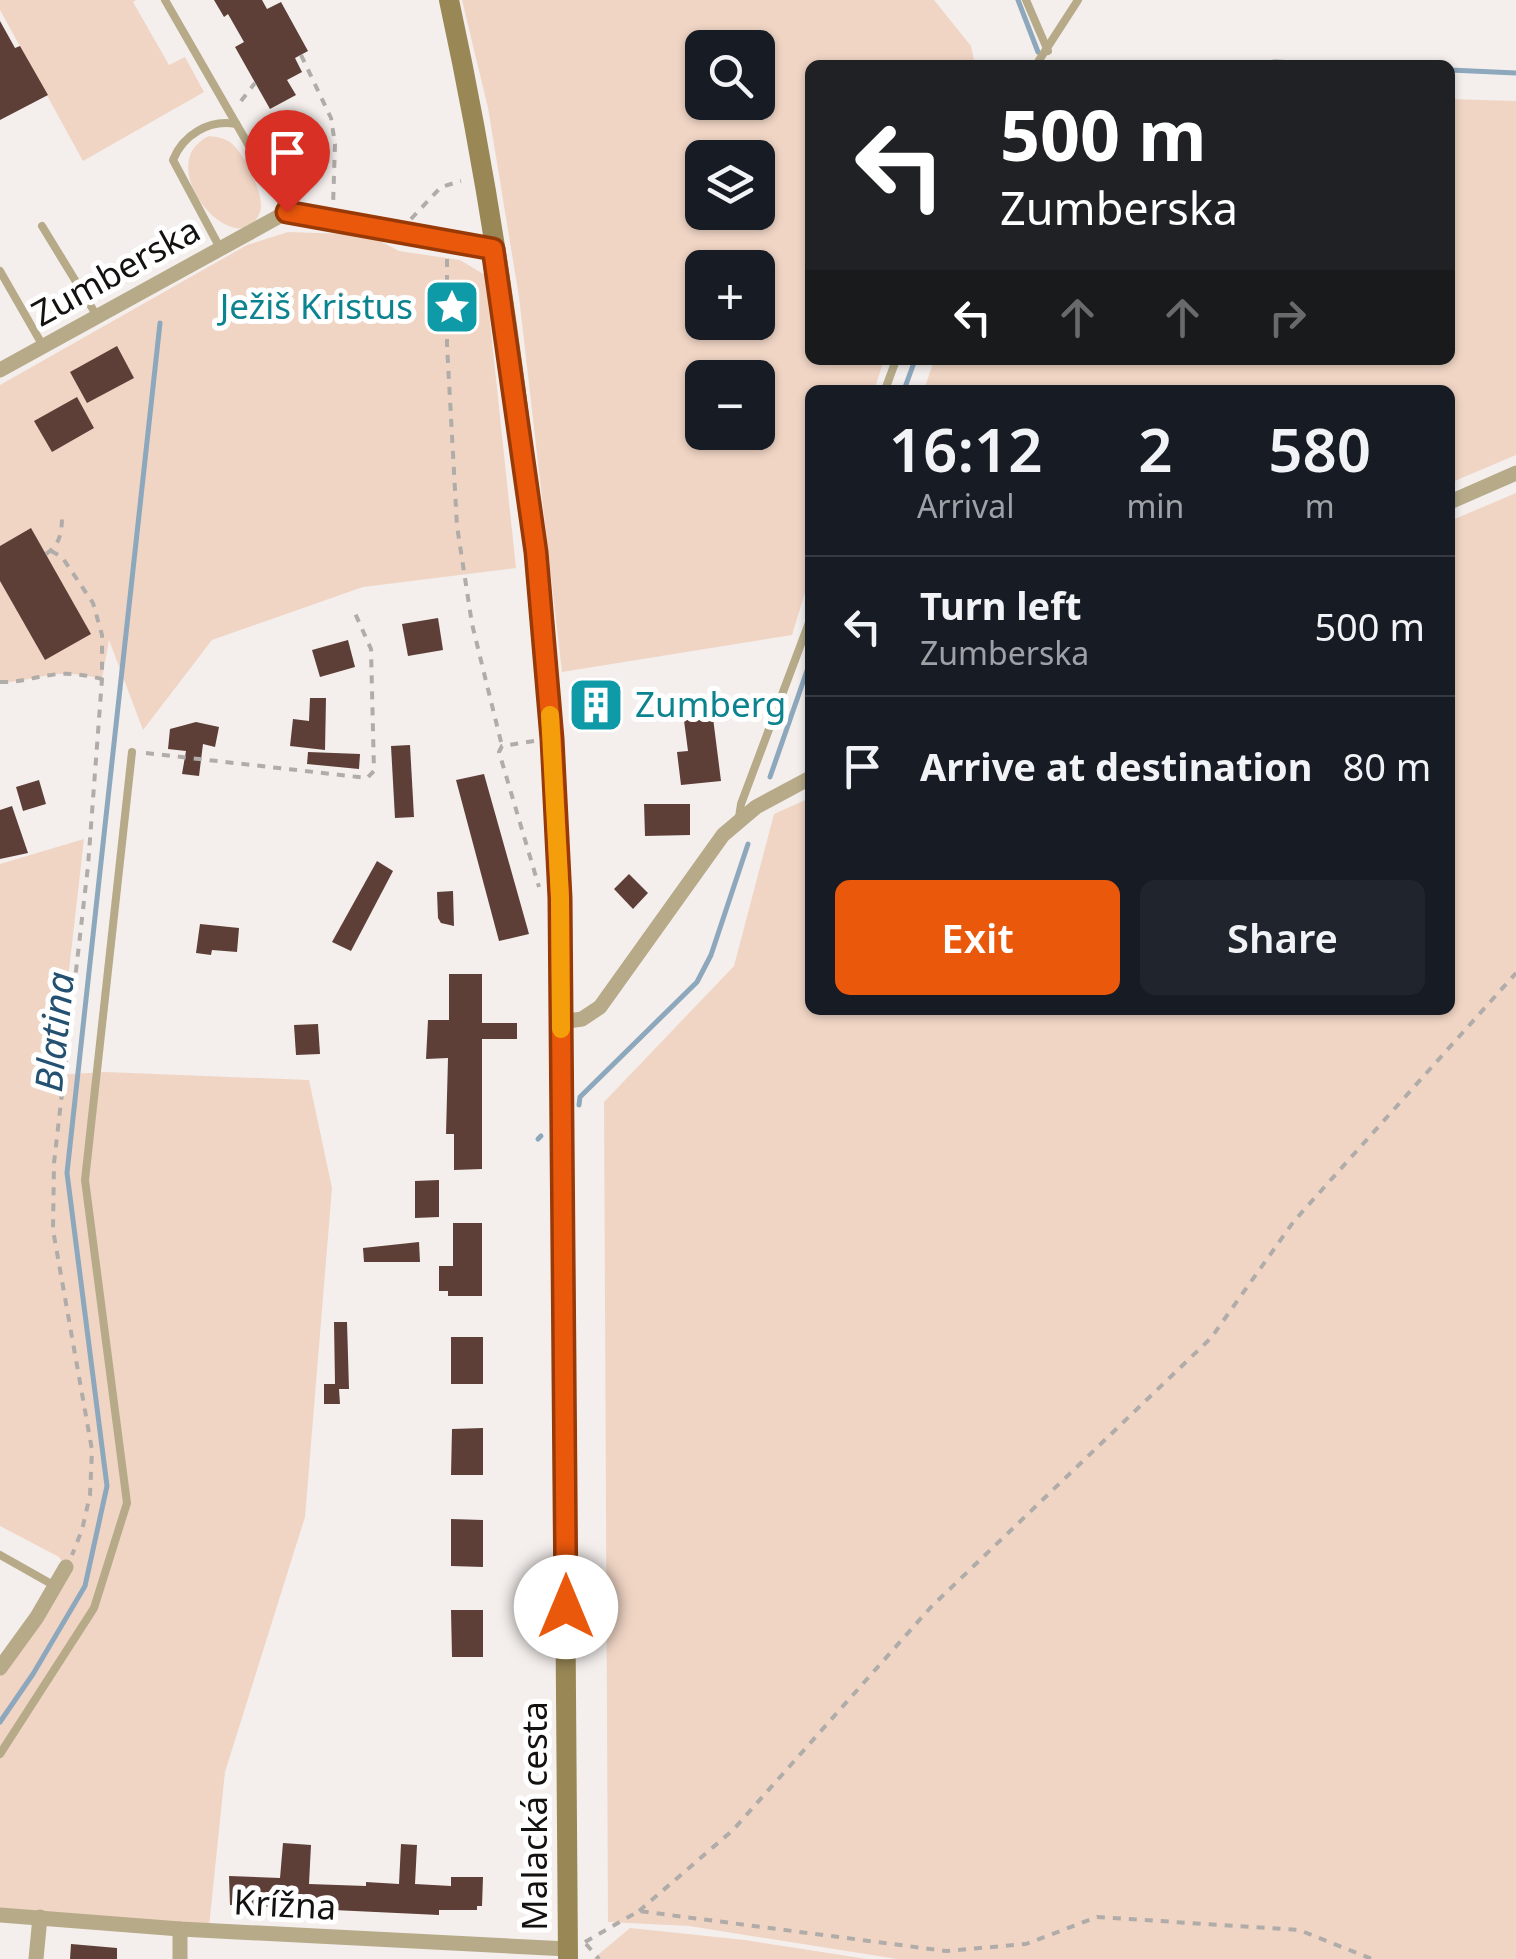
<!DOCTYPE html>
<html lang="en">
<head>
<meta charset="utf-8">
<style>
	:root { --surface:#171b24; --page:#20242c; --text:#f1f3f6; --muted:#9ea1a6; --line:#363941; --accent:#ea580c }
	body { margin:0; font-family:"Noto Sans",sans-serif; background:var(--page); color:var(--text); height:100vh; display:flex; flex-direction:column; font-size:38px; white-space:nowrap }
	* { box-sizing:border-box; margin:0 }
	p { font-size:32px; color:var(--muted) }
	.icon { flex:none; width:55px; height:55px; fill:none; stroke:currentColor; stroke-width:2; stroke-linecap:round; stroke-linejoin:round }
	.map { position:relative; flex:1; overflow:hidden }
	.details { position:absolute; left:805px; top:385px; width:650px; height:630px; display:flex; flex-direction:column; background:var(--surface); border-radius:15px; box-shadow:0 2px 8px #0004 }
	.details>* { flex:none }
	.banner { position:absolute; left:805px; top:60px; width:650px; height:305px; border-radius:15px; box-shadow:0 2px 8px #0004; background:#202124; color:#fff; overflow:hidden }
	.fabs { position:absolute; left:685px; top:30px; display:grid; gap:20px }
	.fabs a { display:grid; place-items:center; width:90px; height:90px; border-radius:15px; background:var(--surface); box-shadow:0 2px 8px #0004; font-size:50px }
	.pin { position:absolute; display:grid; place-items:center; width:85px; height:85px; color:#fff; margin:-102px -42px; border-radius:50% 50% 50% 0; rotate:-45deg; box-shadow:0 0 10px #0007 }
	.pin .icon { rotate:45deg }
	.me { position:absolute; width:110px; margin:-55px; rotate:0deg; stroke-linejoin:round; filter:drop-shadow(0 0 8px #0008) }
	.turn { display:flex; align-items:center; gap:35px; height:210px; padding:0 30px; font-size:45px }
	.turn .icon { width:130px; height:130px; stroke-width:2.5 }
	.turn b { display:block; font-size:70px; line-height:85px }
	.lanes { display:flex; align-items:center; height:95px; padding:0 30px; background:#0003; justify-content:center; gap:50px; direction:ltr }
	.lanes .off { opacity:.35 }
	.eta { display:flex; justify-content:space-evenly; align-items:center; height:170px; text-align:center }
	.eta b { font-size:60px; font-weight:600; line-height:70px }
	.button { display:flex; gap:20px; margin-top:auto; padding:20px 30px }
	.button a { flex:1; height:115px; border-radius:15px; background:var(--accent); color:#fff; font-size:40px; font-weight:600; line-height:115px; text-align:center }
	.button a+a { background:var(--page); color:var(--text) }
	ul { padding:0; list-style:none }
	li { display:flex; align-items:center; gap:30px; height:140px; padding:0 30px; border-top:2px solid var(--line) }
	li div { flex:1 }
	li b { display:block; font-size:38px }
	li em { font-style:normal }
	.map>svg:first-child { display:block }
	.green { fill:#f0d5c5; fill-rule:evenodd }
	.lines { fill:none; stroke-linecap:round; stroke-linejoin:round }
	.stream { stroke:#8da7bd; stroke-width:5 }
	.building { fill:#5d3f38 }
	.path { stroke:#b0aca9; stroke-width:4; stroke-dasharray:8 8; stroke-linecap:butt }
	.lane { stroke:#b6aa89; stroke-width:8 }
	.street { stroke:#b6aa89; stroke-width:15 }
	.secondary { stroke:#998756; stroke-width:20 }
	.route-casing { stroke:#983908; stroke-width:25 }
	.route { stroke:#ea580c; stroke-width:18 }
	.slow { stroke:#f59e0b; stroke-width:18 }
	.labels { text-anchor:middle; stroke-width:10; stroke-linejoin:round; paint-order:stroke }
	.street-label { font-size:35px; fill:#141211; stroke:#fff }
	.culture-label { font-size:35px; fill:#0d838f; stroke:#fff; text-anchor:end }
	.water-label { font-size:38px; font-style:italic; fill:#245071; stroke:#fff }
</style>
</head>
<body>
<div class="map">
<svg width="1516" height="1959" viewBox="0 0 1516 1959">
	<rect width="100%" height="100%" fill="#f4efec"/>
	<!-- green -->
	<g class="green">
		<polygon points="0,0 136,0 133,2 169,65 185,57 204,92 83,161 0,10"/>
		<path d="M 462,0 L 934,0 L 971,46 L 975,65 L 810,65 L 810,360 L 884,360 L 874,390 L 810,390 L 810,576 L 792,635 L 562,672 L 519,297 L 488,108 ZM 702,48 L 758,48 L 758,102 L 702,102 ZM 702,158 L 758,158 L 758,212 L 702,212 ZM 702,268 L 758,268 L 758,322 L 702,322 ZM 702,378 L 758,378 L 758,432 L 702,432 Z"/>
		<polygon points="1450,99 1516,101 1516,455 1450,483 1450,390 924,390 934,360 1450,360"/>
		<path d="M 209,136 C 217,137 225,138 231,143 C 244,153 266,197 260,212 C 238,268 148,165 209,136 Z"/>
		<path d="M 288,232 L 349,234 L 376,239 L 399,251 L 460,260 L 485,275 L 516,568 L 363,587 L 212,640 L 143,730 L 109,640 L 102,679 C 85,675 69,672 51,675 C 33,677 19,683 0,682 L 0,385 L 247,245 Z"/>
		<polygon points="1516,493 1516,1959 897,1959 689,1926 608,1922 604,1102 734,966 774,814 810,798 810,1010 1450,1010 1450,521"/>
		<polygon points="84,839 57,1075 105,1072 309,1080 332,1188 305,1517 225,1772 208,1937 0,1918 0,1665 66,1567 59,1557 0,1526 0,864"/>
		<polygon points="630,1928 745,1940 867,1959 593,1959"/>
	</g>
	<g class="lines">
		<!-- stream -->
		<g class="stream">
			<polyline points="1018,0 1038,52"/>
			<polyline points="1255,65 1275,62 1337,65"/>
			<polyline points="1450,70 1516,73"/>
			<polyline points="904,390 915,360"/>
			<polyline points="770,777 810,662"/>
			<polyline points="579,1105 580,1097 697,982 711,955 748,844"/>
			<polyline points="538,1139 541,1136"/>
			<polyline points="0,1722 33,1674 85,1586 107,1486 67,1173 160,323"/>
		</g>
	</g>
	<!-- building -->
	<g class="building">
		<polygon points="214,0 262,0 267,9 281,2 308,51 295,58 302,72 287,80 296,95 270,109 235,47 244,42 228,14 224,17"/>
		<polygon points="0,21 15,48 20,46 48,95 0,120"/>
		<polygon points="117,346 134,378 87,403 70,372"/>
		<polygon points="77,397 94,428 52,452 34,421"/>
		<polygon points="31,528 91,634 45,660 0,581 0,546"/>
		<polygon points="438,618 443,650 408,656 402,624"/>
		<polygon points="348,640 355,667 320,677 312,650"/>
		<polygon points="607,684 612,718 584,722 579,688"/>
		<polygon points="310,698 326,698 325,750 290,746 293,719 309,721"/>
		<polygon points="712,710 721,781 681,785 677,752 688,751 683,713"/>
		<polygon points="196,722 219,727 215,747 203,744 199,776 182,774 186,751 168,749 170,729"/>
		<polygon points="410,745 414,817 395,818 391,746"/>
		<polygon points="308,752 360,754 359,769 307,764"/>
		<polygon points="484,774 529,934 499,941 456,780"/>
		<polygon points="39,780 46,804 23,811 16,787"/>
		<polygon points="644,804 690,804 690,835 645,836"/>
		<polygon points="12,806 28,853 0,859 0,810"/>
		<polygon points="377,861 393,871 351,951 332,942"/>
		<polygon points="629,874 648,893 633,909 614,889"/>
		<polygon points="453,891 454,926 441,923 438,918 437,892"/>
		<polygon points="200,924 239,928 237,952 212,950 211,955 196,953"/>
		<polygon points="449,974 482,974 482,1023 517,1023 517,1039 482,1039 482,1169 454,1170 454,1134 446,1134 448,1058 426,1059 428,1020 449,1020"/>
		<polygon points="318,1024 320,1054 296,1055 294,1025"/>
		<polygon points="439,1180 439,1217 415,1218 415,1181"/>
		<polygon points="453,1223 482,1223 482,1296 448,1296 448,1291 439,1291 439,1266 453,1266"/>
		<polygon points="419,1242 420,1262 364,1262 363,1248"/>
		<polygon points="334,1322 347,1322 349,1389 339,1389 340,1404 324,1404 324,1384 335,1384"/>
		<rect x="451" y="1337" width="32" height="47"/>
		<polygon points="483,1428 483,1475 451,1475 452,1429"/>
		<polygon points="451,1519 483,1520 483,1567 451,1566"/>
		<polygon points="451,1610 483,1610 483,1657 452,1657"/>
		<polygon points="283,1843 311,1845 309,1884 366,1886 366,1882 399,1884 401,1844 417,1845 415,1884 451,1886 451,1877 483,1877 482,1906 477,1906 477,1910 439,1910 439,1915 230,1905 229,1876 280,1878"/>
		<polygon points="71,1944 117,1948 117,1959 70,1959"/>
	</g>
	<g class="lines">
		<!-- path -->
		<g class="path">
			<polyline points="301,55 331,118 335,144 333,206"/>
			<polyline points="241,101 255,83"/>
			<polyline points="411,219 441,187 461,181"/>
			<polyline points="447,259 447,345 457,526 472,624 502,746"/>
			<polyline points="51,551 62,557 93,603 102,635 102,679 88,866 54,1163 53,1230 92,1450 90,1495 82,1530 72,1555"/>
			<path d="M 46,554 C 61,544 62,531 62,514"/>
			<path d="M 0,682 C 19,683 33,677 51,675 C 69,672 85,675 102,679"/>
			<polyline points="534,741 502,746 499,752 539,887"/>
			<polyline points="146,753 367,778 374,771 371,649 354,611"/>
			<polyline points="639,1911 733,1830 931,1607 1211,1338 1294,1221 1516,973"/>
			<polyline points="585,1942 639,1911 946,1951 1026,1944 1097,1917 1299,1930 1372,1959"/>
			<polyline points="586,1944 599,1959"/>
		</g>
		<!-- lane -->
		<g class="lane">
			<polyline points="165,0 287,212"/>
			<polyline points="1026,0 1048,51"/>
			<polyline points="1036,65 1078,0"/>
			<polyline points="42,226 97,316"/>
			<path d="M 220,248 L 173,160 C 183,135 209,119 236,124"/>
			<polyline points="0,271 43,346"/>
			<polyline points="885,390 896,360"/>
			<polyline points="739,817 741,804 810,620"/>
			<polyline points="0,1555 55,1586"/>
			<polyline points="0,1754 94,1608 127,1503 85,1180 132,752"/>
		</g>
		<!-- street -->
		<g class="street">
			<polyline points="0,370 287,212 493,249"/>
			<polyline points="1450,502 1516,473"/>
			<polyline points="561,1022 582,1019 600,1007 723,835 756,807 810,778"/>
			<polyline points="0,1668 37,1617 66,1567"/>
			<polyline points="0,1915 180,1929 568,1949"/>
			<polyline points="36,1959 40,1917"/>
			<polyline points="180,1959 180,1929"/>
		</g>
		<!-- secondary -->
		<path class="secondary" d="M 449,0 C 513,294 545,598 560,898 L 568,1959"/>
	</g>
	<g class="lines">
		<!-- route casing -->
		<g class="route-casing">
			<polyline id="route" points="287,212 493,249 536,552 552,739 560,898 566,1607"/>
		</g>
		<!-- route -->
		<use href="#route" class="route"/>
		<!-- slow -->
		<polyline class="slow" points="550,715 560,898 561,1029"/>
	</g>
	<!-- icons -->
	<defs>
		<g id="sight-square" transform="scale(2.875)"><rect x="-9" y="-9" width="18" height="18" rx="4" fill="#0f9aa8" stroke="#fff"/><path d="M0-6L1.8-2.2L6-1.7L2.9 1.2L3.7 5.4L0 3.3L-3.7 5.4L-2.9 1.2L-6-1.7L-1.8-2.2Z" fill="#fff"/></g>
		<g id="building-square" transform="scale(2.875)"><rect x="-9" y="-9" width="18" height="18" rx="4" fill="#0f9aa8" stroke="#fff"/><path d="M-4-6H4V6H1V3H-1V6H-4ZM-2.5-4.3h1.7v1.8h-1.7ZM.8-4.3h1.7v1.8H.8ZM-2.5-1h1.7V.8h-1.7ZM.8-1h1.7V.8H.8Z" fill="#fff"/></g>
	</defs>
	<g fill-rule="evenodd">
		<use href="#sight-square" x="452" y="307"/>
		<use href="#building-square" x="596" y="705"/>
	</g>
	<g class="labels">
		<!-- street labels -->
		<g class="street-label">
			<text transform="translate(116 272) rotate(-29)" y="12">Zumberska</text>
			<text transform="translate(535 1816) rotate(-90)" y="12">Malacká cesta</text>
			<text transform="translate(285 1905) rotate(3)" y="12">Krížna</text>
		</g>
		<!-- culture labels -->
		<g class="culture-label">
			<text x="413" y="319">Ježiš Kristus</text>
			<text x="635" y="717" text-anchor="start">Zumberg</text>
		</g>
		<!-- water labels -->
		<g class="water-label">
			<text transform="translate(55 1032) rotate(-84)" y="13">Blatina</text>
		</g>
	</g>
</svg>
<div class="fabs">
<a><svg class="icon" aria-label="search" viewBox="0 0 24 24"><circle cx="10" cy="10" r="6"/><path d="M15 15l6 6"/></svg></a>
<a><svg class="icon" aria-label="layers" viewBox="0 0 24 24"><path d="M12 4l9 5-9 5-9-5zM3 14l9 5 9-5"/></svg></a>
<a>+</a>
<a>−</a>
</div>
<div class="pin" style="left:287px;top:212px;background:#d93025"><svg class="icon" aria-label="arrive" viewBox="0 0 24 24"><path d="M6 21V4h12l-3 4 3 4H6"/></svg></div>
<svg class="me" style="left:566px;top:1607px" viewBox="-20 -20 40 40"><circle r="19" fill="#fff"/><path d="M0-13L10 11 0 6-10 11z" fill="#ea580c"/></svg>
<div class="banner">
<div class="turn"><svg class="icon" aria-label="left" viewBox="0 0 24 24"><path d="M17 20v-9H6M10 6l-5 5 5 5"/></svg><div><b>500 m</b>Zumberska</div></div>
<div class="lanes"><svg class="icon" aria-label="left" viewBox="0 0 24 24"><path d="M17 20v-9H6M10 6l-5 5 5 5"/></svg><svg class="icon off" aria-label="ahead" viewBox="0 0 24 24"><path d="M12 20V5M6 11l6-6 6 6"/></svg><svg class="icon off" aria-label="ahead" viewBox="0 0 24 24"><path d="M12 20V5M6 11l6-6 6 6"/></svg><svg class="icon off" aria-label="right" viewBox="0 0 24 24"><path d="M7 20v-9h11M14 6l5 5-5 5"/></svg></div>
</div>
<section class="details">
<div class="eta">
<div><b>16:12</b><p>Arrival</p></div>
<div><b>2</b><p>min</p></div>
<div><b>580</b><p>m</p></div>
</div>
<ul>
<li><svg class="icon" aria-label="left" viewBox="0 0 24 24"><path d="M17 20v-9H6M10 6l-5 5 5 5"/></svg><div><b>Turn left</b><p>Zumberska</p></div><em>500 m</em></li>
<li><svg class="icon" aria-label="arrive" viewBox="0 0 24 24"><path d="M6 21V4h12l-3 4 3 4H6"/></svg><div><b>Arrive at destination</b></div><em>80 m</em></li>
</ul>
<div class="button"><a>Exit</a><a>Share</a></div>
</section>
</div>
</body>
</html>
